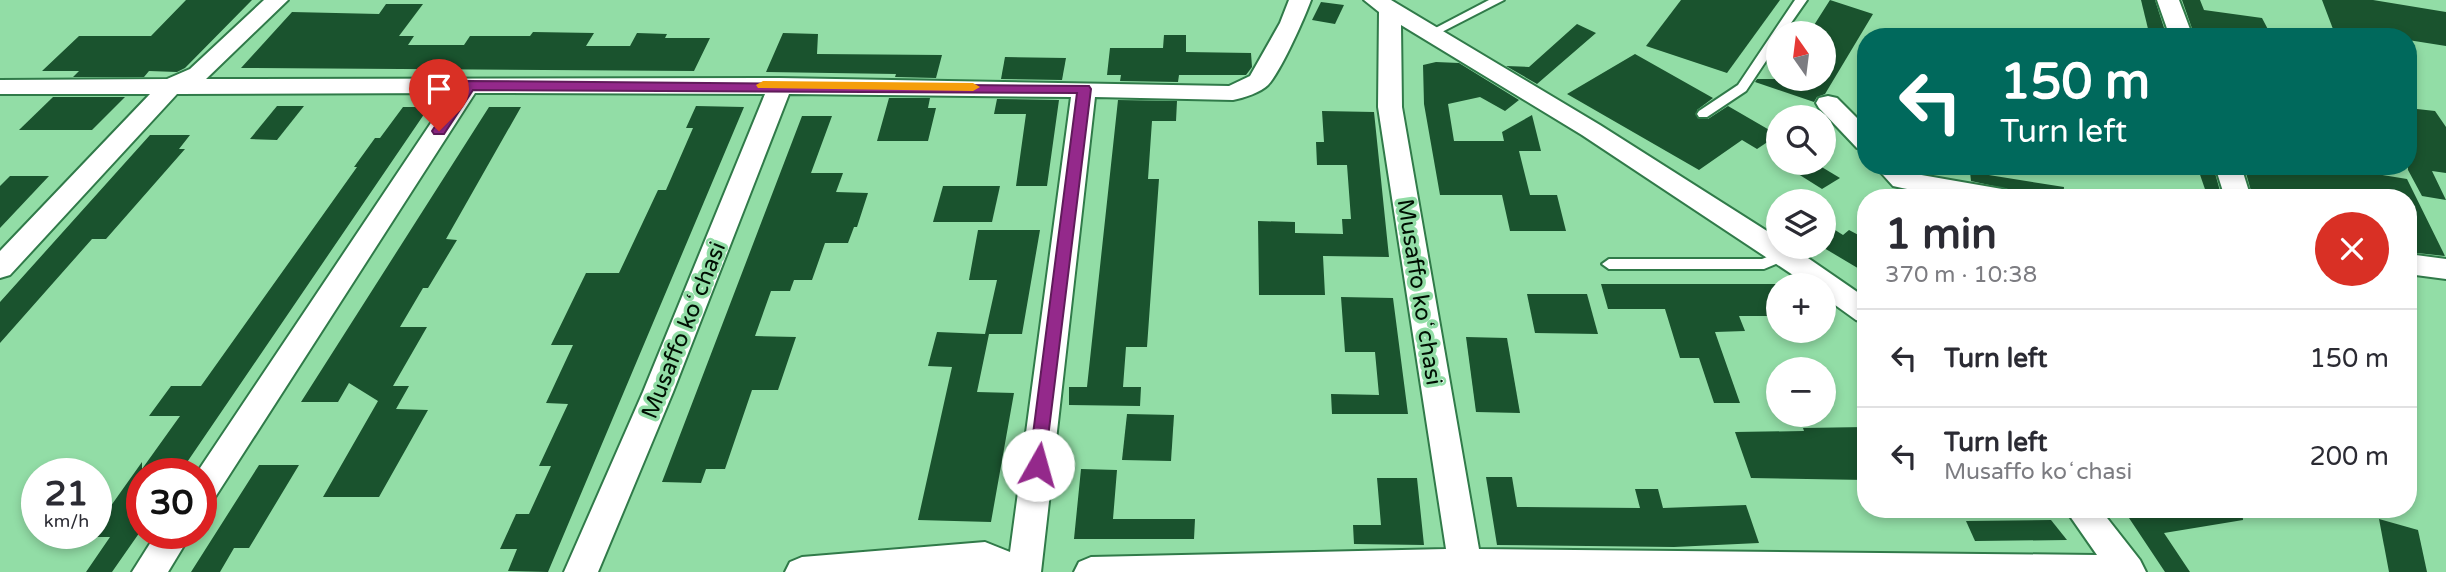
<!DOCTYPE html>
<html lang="en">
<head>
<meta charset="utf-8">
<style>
	:root { --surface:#fff; --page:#f2f2f3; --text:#2b2b33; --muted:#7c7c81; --line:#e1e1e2 }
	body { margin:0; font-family:"Varela Round",sans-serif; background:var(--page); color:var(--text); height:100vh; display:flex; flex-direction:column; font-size:26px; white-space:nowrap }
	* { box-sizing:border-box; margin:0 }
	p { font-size:23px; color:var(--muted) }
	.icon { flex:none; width:38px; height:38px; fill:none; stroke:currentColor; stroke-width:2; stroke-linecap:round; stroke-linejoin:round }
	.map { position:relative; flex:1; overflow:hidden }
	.details { position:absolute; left:1857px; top:189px; width:560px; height:329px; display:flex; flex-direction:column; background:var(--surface); border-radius:28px; box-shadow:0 4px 10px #0003 }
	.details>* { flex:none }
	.banner { position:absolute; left:1857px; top:28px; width:560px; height:147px; border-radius:28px; box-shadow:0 4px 10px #0003; background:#00695c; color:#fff; overflow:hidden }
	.needle { width:46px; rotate:346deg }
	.tools { position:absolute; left:1766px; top:21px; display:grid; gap:14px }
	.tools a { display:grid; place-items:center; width:70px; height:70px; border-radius:50%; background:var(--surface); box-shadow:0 4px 10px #0003; font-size:35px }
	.speed { position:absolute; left:21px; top:458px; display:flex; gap:14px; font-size:35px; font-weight:700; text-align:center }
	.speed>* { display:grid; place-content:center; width:91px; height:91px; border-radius:50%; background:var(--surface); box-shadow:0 4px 10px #0003; line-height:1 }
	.speed small { font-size:18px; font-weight:400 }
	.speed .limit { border:10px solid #d22; background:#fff; color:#111 }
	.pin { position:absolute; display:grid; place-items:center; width:60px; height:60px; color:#fff; margin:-72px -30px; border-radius:50% 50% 50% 0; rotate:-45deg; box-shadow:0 0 7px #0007 }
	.pin .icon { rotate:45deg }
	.me { position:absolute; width:77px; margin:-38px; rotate:7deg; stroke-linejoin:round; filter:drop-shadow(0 0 5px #0008) }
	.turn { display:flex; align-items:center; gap:24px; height:147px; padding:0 28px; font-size:32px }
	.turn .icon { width:91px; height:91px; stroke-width:2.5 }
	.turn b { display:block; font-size:49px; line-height:60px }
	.round { display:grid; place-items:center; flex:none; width:74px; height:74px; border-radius:37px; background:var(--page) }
	.overview { display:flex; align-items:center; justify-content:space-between; height:119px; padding:0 28px }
	h1 { font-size:42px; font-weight:700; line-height:52px }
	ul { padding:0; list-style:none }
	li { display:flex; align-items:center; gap:21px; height:98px; padding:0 28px; border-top:2px solid var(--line) }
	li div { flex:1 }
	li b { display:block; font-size:26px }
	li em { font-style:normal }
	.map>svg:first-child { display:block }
	.building { fill:#1a532e }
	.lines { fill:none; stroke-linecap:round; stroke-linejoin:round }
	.lane-casing { stroke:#307a49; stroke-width:4 }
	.street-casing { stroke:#307a49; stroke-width:4 }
	.lane { fill:#fff; fill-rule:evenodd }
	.street { fill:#fff; fill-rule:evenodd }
	.route { fill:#94298b; stroke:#601b5a; stroke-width:2 }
	.slow { fill:#f59e0b }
	.labels { text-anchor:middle; stroke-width:7; stroke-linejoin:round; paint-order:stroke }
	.street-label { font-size:23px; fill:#001003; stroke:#92dda6 }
</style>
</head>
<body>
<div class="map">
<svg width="2446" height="572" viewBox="0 0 2446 572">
	<rect width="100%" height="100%" fill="#92dda6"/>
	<!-- building -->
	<g class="building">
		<polygon points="186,0 252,0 185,68 177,72 149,71 144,77 73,77 79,71 42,71 79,36 151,36"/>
		<polygon points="1681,0 1780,0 1727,73 1646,46"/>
		<polygon points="1830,0 1873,14 1825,94 1817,97 1814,102 1755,82 1757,79 1824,79 1824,33 1809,33"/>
		<polygon points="2141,0 2155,0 2167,37 2150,37"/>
		<polygon points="2182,0 2200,0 2204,10 2262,18 2272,37 2195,37"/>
		<polygon points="2322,0 2373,0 2446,12 2446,46 2408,40 2408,37 2336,37"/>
		<polygon points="1321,2 1344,5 1335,24 1312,20"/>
		<polygon points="386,4 423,4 399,36 414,36 408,45 464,45 470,36 530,36 533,32 594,33 586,46 630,46 637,33 667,34 665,38 710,38 694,71 241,68 292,12 379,14"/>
		<polygon points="1577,24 1596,33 1537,84 1506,66 1529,67"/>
		<polygon points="783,33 818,34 817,54 942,55 936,78 895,77 896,74 766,72"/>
		<polygon points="1164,35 1186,35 1186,52 1251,53 1252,67 1246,75 1179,75 1178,82 1120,81 1121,75 1107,75 1110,48 1163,48"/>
		<polygon points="1635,54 1713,98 1697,110 1697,118 1708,119 1728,106 1778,135 1757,149 1742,140 1699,170 1567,94"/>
		<polygon points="1005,57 1066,58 1062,80 1001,79"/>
		<polygon points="1436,62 1459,63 1519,100 1505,111 1480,97 1448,104 1454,141 1504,141 1502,132 1532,115 1541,151 1519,151 1530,195 1557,195 1566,231 1510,231 1502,195 1440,195 1424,104 1423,65"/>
		<polygon points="53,97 125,97 92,130 19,130"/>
		<polygon points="889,98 930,98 928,108 936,108 928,141 877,141"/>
		<polygon points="997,99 1059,100 1047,186 1016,186 1026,114 994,114"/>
		<polygon points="1118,100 1177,101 1176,121 1152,121 1148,179 1159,179 1147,347 1126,347 1123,387 1141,387 1140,406 1069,405 1069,387 1087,387"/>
		<polygon points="277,106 304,106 277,140 250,139"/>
		<polygon points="696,106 744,107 548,572 508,571 517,549 500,549 516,514 529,514 551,466 539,466 568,404 546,403 573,345 551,345 586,273 619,273 658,190 666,190 693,128 686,128"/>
		<polygon points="403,107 429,107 179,474 142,474 142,529 112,572 86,572 110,537 96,537 96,517 103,517 142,462 142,469 180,416 149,416 171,386 201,386 357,167 354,167 375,138 380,138"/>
		<polygon points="489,107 521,107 446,239 457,240 428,288 423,288 400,327 427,327 393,386 409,386 396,409 428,410 379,497 323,497 378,401 349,383 338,402 301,402"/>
		<polygon points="2408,108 2435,111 2446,127 2446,173 2432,171 2446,200 2422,196 2408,170"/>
		<polygon points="1322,111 1374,112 1389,257 1323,256 1325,295 1259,295 1258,221 1295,222 1295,233 1343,234 1342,219 1351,219 1347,165 1317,165 1316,142 1324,142"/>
		<polygon points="802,116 832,116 811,173 843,173 836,192 868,193 857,227 854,227 848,243 825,243 812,280 794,280 790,291 771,291 755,336 796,337 778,390 752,390 725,469 706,469 701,483 662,482"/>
		<polygon points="150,135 190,135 179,149 185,149 106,239 92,239 0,343 0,302"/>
		<polygon points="1812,163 1815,163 1840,178 1822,189 1795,172"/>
		<polygon points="2197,166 2213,166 2222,198 2208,198"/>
		<polygon points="2244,166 2356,166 2358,171 2407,179 2445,256 2408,252 2408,198 2253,198"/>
		<polygon points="1970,172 2064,187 2063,198 2017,198 2012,190 1971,181"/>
		<polygon points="10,176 49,176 0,228 0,186"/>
		<polygon points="943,186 1000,186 992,222 933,222"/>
		<polygon points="1824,223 1843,235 1849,230 1866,239 1866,273 1824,248"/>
		<polygon points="978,230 1040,230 1022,334 989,334 977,392 1014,393 991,522 918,520 952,367 928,366 937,332 985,334 997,280 969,280"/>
		<polygon points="1601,284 1778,284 1778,316 1739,316 1745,331 1715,332 1740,403 1714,403 1699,358 1680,358 1665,309 1608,309"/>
		<polygon points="1527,294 1587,294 1598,334 1535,333"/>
		<polygon points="1341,297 1393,298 1408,414 1332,414 1331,394 1379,395 1375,352 1345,352"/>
		<polygon points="1466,337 1507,338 1520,413 1476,412"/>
		<polygon points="1127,414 1174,415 1171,461 1122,460"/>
		<polygon points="1866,427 1866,480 1751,478 1735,432 1804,431 1803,428"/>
		<polygon points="259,465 299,465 249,548 234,548 220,572 191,572"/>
		<polygon points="1081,469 1117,470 1113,519 1195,519 1194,539 1074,539"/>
		<polygon points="1486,477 1512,477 1517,507 1640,508 1635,489 1658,489 1663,508 1746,505 1759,543 1674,547 1497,545"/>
		<polygon points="1377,478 1417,478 1424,545 1354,544 1353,525 1381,525"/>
		<polygon points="2123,509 2242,509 2243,520 2164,533 2190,572 2165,572"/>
		<polygon points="2379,519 2418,530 2427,572 2389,572"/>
		<polygon points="2051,520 2067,540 1975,541 1966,521"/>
	</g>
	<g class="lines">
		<!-- lane casing -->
		<g class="lane-casing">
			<g id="lane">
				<polygon points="1489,0 1504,0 1434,36 1426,36 1424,34"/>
				<polygon points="1795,0 1807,0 1784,33 1778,33 1778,43 1746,91 1707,117 1699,117 1697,114 1699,111 1738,85"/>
				<polygon points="1785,250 1792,255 1790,258 1764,269 1609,269 1602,264 1609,259 1762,259"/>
			</g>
		</g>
		<!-- street casing -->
		<g class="street-casing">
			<g id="street">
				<path d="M 264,0 L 288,0 L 206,79 L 780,78 L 1229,86 L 1250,76 L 1280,23 L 1289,0 L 1311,0 C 1304,19 1281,71 1268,85 C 1261,92 1244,98 1233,100 L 1095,97 L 1041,572 L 785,572 L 790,562 L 802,557 L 985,542 L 1010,552 L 1071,97 L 789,94 L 673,392 L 598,572 L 564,572 L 643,392 L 765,94 L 475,93 L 212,502 L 201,506 L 201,474 L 196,474 L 451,93 L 177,94 L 10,275 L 0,278 L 0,251 L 150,94 L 0,94 L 0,80 L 167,79 L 190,69 Z"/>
				<polygon points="1364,0 1391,0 1600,125 1778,238 1778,247 1792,247 1866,298 1866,323 1856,320 1824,297 1824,285 1808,285 1582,135 1401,25 1402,107 1479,549 2097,555 2065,509 2100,509 2140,560 2146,572 1074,572 1079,562 1091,557 1446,549 1378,107 1379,12"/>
				<polygon points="2157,0 2179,0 2193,37 2170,37"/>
				<polygon points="1828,96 1837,98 1866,127 1866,150 1857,148 1819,108 1816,103 1819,98"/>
				<polygon points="1875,166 1903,166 1910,173 2002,189 2011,192 2015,198 1953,198 1902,188 1893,186"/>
				<polygon points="2215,166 2241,166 2251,198 2225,198"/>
				<polygon points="2408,254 2446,259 2446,279 2408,274"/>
				<polygon points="156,534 191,534 168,572 132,572"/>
			</g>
		</g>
		<!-- lane -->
		<use href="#lane" class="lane"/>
		<!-- street -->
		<use href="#street" class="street"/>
	</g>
	<!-- route -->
	<polygon class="route" points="468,81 1089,86 1091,89 1044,470 1038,472 1031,470 1029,465 1077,93 473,90 444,134 434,134 432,131 464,83"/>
	<!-- slow -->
	<polygon class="slow" points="763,81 973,83 980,87 973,91 758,88 756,85"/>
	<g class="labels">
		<!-- street labels -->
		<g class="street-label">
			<text transform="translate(1420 292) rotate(81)" y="8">Musaffo koʻchasi</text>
			<text transform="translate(683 330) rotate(-68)" y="8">Musaffo koʻchasi</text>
		</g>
	</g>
</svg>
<div class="tools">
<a><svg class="needle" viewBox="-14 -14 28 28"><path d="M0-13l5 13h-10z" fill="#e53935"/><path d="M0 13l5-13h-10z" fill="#7c7c81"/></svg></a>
<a><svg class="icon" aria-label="search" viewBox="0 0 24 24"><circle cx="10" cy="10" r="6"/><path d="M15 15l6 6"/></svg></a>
<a><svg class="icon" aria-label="layers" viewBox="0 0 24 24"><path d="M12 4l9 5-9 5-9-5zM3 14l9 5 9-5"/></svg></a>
<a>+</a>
<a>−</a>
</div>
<div class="speed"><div>21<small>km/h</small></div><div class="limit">30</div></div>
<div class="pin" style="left:439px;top:131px;background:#d93025"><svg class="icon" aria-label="arrive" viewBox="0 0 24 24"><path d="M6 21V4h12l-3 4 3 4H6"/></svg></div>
<svg class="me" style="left:1038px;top:465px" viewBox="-20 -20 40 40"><circle r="19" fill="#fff"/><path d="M0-13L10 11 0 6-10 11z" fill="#94298b"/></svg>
<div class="banner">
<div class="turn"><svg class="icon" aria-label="left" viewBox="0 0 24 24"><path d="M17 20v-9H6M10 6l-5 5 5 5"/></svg><div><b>150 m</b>Turn left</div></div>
</div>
<section class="details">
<div class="overview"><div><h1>1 min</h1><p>370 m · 10:38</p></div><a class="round" style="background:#d93025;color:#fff"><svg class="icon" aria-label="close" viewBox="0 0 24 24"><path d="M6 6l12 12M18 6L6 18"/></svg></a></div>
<ul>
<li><svg class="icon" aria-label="left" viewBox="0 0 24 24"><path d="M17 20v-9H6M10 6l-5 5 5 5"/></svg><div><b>Turn left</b></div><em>150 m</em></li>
<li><svg class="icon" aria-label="left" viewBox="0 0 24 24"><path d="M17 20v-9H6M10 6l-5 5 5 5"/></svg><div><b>Turn left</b><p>Musaffo koʻchasi</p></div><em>200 m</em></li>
</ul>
</section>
</div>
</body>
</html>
